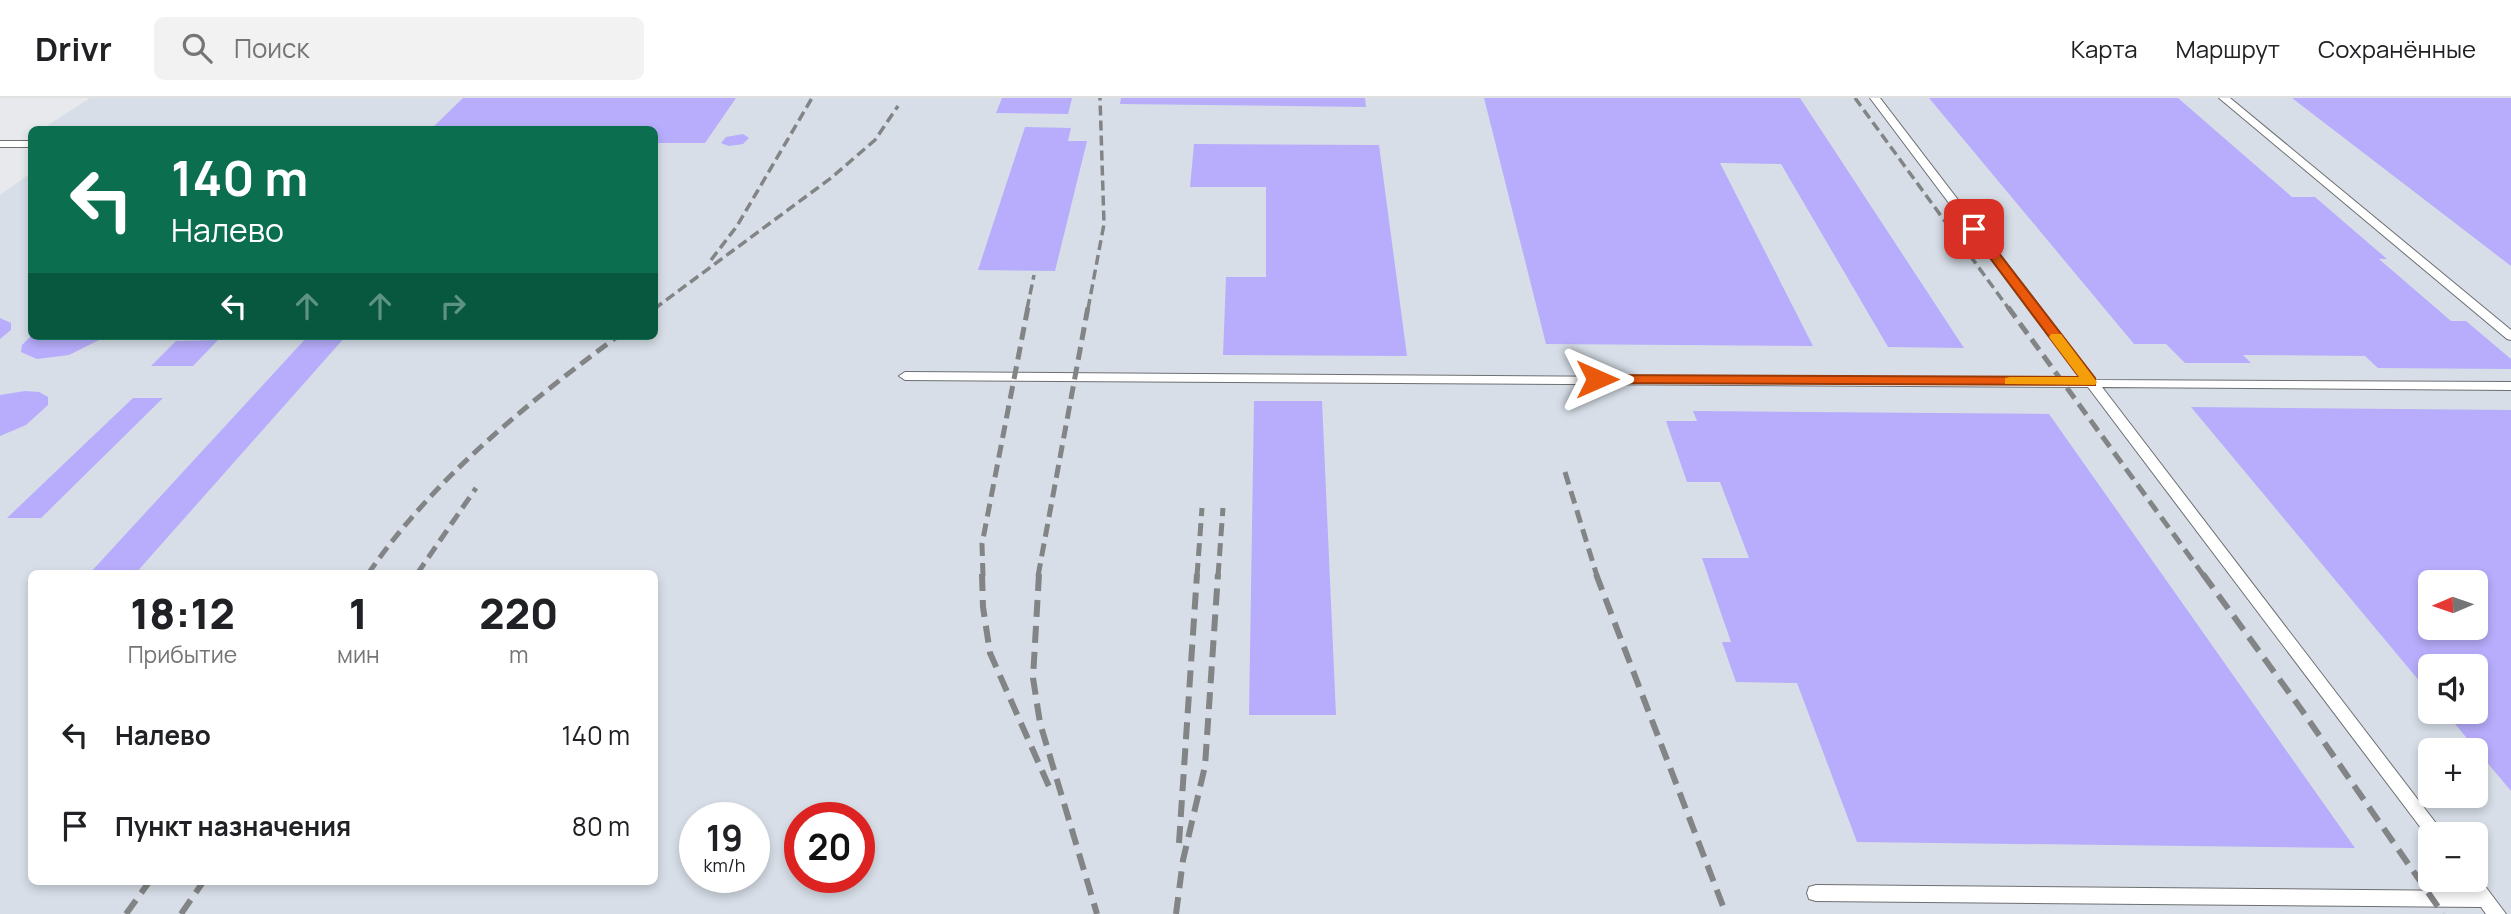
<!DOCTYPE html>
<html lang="ru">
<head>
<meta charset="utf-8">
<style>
	:root { --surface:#fff; --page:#f2f2f2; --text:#202124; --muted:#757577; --line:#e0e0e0 }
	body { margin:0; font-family:Manrope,sans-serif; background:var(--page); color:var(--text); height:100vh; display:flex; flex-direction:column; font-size:26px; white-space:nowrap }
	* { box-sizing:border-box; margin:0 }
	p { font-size:23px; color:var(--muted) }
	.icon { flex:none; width:38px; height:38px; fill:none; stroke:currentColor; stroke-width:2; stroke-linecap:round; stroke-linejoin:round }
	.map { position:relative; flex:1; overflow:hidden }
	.sheet { position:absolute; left:28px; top:472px; width:630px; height:315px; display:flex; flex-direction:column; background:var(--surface); border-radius:10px; box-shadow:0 4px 10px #0003 }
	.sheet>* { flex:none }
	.hud { position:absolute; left:28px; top:28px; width:630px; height:214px; border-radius:10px; box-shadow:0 4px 10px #0003; background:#0b6e4f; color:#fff; overflow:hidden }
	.needle { width:46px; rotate:268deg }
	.tools { position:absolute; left:2418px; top:472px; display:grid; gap:14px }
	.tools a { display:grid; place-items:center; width:70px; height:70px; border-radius:10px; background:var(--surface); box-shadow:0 4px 10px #0003; font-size:35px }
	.speed { position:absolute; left:679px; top:704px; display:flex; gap:14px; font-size:35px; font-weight:700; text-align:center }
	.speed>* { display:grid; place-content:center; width:91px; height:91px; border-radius:50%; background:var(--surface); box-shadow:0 4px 10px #0003; line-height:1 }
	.speed small { font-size:18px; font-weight:400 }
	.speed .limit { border:10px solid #d22; background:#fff; color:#111 }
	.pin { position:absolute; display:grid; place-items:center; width:60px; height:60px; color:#fff; margin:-30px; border-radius:14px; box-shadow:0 4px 10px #0006 }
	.me { position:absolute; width:77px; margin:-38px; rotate:90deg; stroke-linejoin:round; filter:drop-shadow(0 0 5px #0008) }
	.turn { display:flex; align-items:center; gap:24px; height:147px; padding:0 28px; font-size:32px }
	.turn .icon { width:91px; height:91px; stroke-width:2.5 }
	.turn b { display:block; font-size:49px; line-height:60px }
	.lanes { display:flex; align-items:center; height:66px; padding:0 28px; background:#0003; justify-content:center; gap:35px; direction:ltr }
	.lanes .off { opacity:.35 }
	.eta { display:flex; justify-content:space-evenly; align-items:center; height:119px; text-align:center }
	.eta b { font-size:42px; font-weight:800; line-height:49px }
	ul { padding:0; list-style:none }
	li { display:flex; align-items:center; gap:21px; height:91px; padding:0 28px }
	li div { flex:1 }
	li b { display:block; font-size:26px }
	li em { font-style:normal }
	header { display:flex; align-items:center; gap:42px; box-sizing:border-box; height:98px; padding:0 35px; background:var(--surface); border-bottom:2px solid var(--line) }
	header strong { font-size:33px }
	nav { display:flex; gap:38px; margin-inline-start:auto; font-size:24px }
	.search { width:490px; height:63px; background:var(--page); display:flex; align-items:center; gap:18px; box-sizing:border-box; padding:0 24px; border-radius:10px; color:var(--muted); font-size:26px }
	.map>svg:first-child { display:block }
	.built { fill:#d7dee7; fill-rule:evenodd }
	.building { fill:#b7adfc; fill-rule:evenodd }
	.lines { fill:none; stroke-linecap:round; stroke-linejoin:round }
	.service-casing { stroke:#6d6f72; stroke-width:2 }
	.service { fill:#fff; fill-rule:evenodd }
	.rail-far2 { stroke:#838486; stroke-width:3.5; stroke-dasharray:10 5; stroke-linecap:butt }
	.rail-far1 { stroke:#838486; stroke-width:5; stroke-dasharray:13 7; stroke-linecap:butt }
	.rail { stroke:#838486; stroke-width:6; stroke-dasharray:17 9; stroke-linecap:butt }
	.route { fill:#ea580c; stroke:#983908; stroke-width:2 }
	.slow { fill:#f59e0b }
</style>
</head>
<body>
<header>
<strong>Drivr</strong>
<div class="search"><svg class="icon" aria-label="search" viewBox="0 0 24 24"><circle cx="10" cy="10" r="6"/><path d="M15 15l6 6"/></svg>Поиск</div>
<nav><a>Карта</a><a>Маршрут</a><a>Сохранённые</a></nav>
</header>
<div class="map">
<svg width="2511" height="816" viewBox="0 0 2511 816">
	<rect width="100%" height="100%" fill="#e7e9ec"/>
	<!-- built -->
	<path class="built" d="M 90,0 L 2511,0 L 2511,816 L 0,816 L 0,97 L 31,75 L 32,238 L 654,238 L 654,32 L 42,31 ZM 32,476 L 654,476 L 654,784 L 32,784 ZM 2431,485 L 2476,485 L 2476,530 L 2431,530 ZM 2431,569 L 2476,569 L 2476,614 L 2431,614 ZM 2431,653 L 2476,653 L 2476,698 L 2431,698 ZM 695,719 L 754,719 L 754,779 L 695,779 ZM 800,719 L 859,719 L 859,779 L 800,779 ZM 2431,737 L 2476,737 L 2476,782 L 2431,782 Z"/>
	<!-- building -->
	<g class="building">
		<polygon points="463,0 736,0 705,45 654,45 654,32 430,32"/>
		<polygon points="1002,0 1072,0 1068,16 996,15"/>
		<polygon points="1121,0 1365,0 1366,9 1120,6"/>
		<polygon points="1484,0 1800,0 1964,250 1888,249 1781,66 1720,65 1813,248 1546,246"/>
		<polygon points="1929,0 2178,0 2292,99 2315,99 2387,161 2379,161 2451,223 2466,223 2511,261 2511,271 2378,270 2365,258 2243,257 2251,265 2185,265 2166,246 2134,246"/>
		<polygon points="2292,0 2511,0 2511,168"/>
		<polygon points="1025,29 1071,30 1068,43 1087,43 1055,173 978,172"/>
		<polygon points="743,36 749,40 743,46 729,48 721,45 726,39"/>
		<polygon points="1194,46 1379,47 1407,258 1223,257 1226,179 1266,179 1266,89 1190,89"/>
		<polygon points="0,220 11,225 11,232 0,241"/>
		<polygon points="31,238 107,238 69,257 37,261 21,254 22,247"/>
		<polygon points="308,238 346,238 135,476 89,476"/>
		<polygon points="218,242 193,268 151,268 176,243"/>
		<polygon points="25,293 39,294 48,299 48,307 26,327 0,338 0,297"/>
		<polygon points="133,300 163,300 41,420 7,420"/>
		<polygon points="1254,303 1322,303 1336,617 1249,617"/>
		<path d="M 2191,309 L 2511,312 L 2511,693 L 2445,614 L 2476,614 L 2476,569 L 2431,569 L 2431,597 ZM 2431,485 L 2476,485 L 2476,530 L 2431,530 Z"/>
		<polygon points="1693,313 2049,316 2355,750 1857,744 1797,585 1736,584 1722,544 1731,544 1702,460 1749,460 1720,384 1687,384 1666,323 1697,323"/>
	</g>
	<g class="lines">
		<!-- service casing -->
		<g class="service-casing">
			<g id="service">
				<polygon points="1870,0 1880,0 2096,282 2511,284 2511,292 2102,289 2445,737 2431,737 2430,742 2088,289 905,282 899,278 905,274 2082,282"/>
				<polygon points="2219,0 2230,0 2511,232 2511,242 2507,241"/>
				<rect x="0" y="43" width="32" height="6"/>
				<polygon points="2476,776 2506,816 2486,816 2481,809 1816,803 1809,801 1807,795 1809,789 1816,787 2468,793 2462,782 2476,782"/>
			</g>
		</g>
		<!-- service -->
		<use href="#service" class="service"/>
		<!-- rail-far2 -->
		<g class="rail-far2">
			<polyline points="1855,0 2009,211"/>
			<polyline points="711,162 737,128 812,0"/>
			<polyline points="654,211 831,80 875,42 898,8"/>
			<polyline points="1027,211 1034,177"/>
			<polyline points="1088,211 1104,126 1100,0"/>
		</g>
		<!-- rail-far1 -->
		<g class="rail-far1">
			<polyline points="2008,209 2204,478"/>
			<polyline points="654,211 656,209"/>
			<polyline points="1565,374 1597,478"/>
			<path d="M 368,476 C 434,380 525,307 618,238"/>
			<polyline points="417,476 476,390"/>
			<polyline points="983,478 982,446 1028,209"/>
			<polyline points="1038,478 1088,209"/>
			<polyline points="1197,478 1202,410"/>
			<polyline points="1218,478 1223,410"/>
		</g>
		<!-- rail -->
		<g class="rail">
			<polyline points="982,476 983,509 990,555 1051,693"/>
			<polyline points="1039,476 1033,580 1040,625 1097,816"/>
			<polyline points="1596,476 1726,816"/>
			<polyline points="2203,476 2301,611 2443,816"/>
			<polyline points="1179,745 1197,476"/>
			<polyline points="126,816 149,784"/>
			<polyline points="181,816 203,784"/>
			<polyline points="1176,816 1183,762 1205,668 1218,476"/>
		</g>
	</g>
	<!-- route -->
	<polygon class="route" points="1970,128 1978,128 2095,280 2095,287 1597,285 1590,281 1597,277 2079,279 1970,133"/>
	<!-- slow -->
	<polygon class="slow" points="2051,236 2061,236 2097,284 2095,287 2005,286 2005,280 2010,279 2079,279 2049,239"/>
</svg>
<div class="tools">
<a><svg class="needle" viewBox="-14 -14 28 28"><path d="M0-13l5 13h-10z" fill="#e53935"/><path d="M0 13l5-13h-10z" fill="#757577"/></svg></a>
<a><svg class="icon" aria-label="sound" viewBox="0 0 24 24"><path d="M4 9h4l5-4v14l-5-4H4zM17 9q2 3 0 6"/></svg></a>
<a>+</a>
<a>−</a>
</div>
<div class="speed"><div>19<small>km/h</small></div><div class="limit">20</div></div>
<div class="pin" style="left:1974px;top:131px;background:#d93025"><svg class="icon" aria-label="arrive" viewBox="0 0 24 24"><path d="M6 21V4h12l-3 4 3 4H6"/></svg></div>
<svg class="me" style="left:1597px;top:281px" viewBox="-20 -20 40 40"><path d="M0-17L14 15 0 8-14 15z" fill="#ea580c" stroke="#fff" stroke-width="4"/></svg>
<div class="hud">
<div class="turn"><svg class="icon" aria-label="left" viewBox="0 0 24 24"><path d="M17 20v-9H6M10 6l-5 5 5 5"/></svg><div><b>140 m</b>Налево</div></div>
<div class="lanes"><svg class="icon" aria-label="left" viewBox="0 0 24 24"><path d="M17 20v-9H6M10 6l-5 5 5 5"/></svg><svg class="icon off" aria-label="ahead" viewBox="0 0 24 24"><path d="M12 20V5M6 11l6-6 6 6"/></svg><svg class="icon off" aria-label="ahead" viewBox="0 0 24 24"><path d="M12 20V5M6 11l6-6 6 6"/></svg><svg class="icon off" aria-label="right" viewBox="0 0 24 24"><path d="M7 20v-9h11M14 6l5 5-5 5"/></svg></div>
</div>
<section class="sheet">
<div class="eta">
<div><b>18:12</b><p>Прибытие</p></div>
<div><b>1</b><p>мин</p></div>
<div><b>220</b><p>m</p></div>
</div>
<ul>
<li><svg class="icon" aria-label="left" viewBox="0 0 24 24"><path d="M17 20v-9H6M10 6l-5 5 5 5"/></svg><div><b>Налево</b></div><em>140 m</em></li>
<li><svg class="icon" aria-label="arrive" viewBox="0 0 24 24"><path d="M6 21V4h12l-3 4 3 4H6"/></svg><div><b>Пункт назначения</b></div><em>80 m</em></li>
</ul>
</section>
</div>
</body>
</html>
